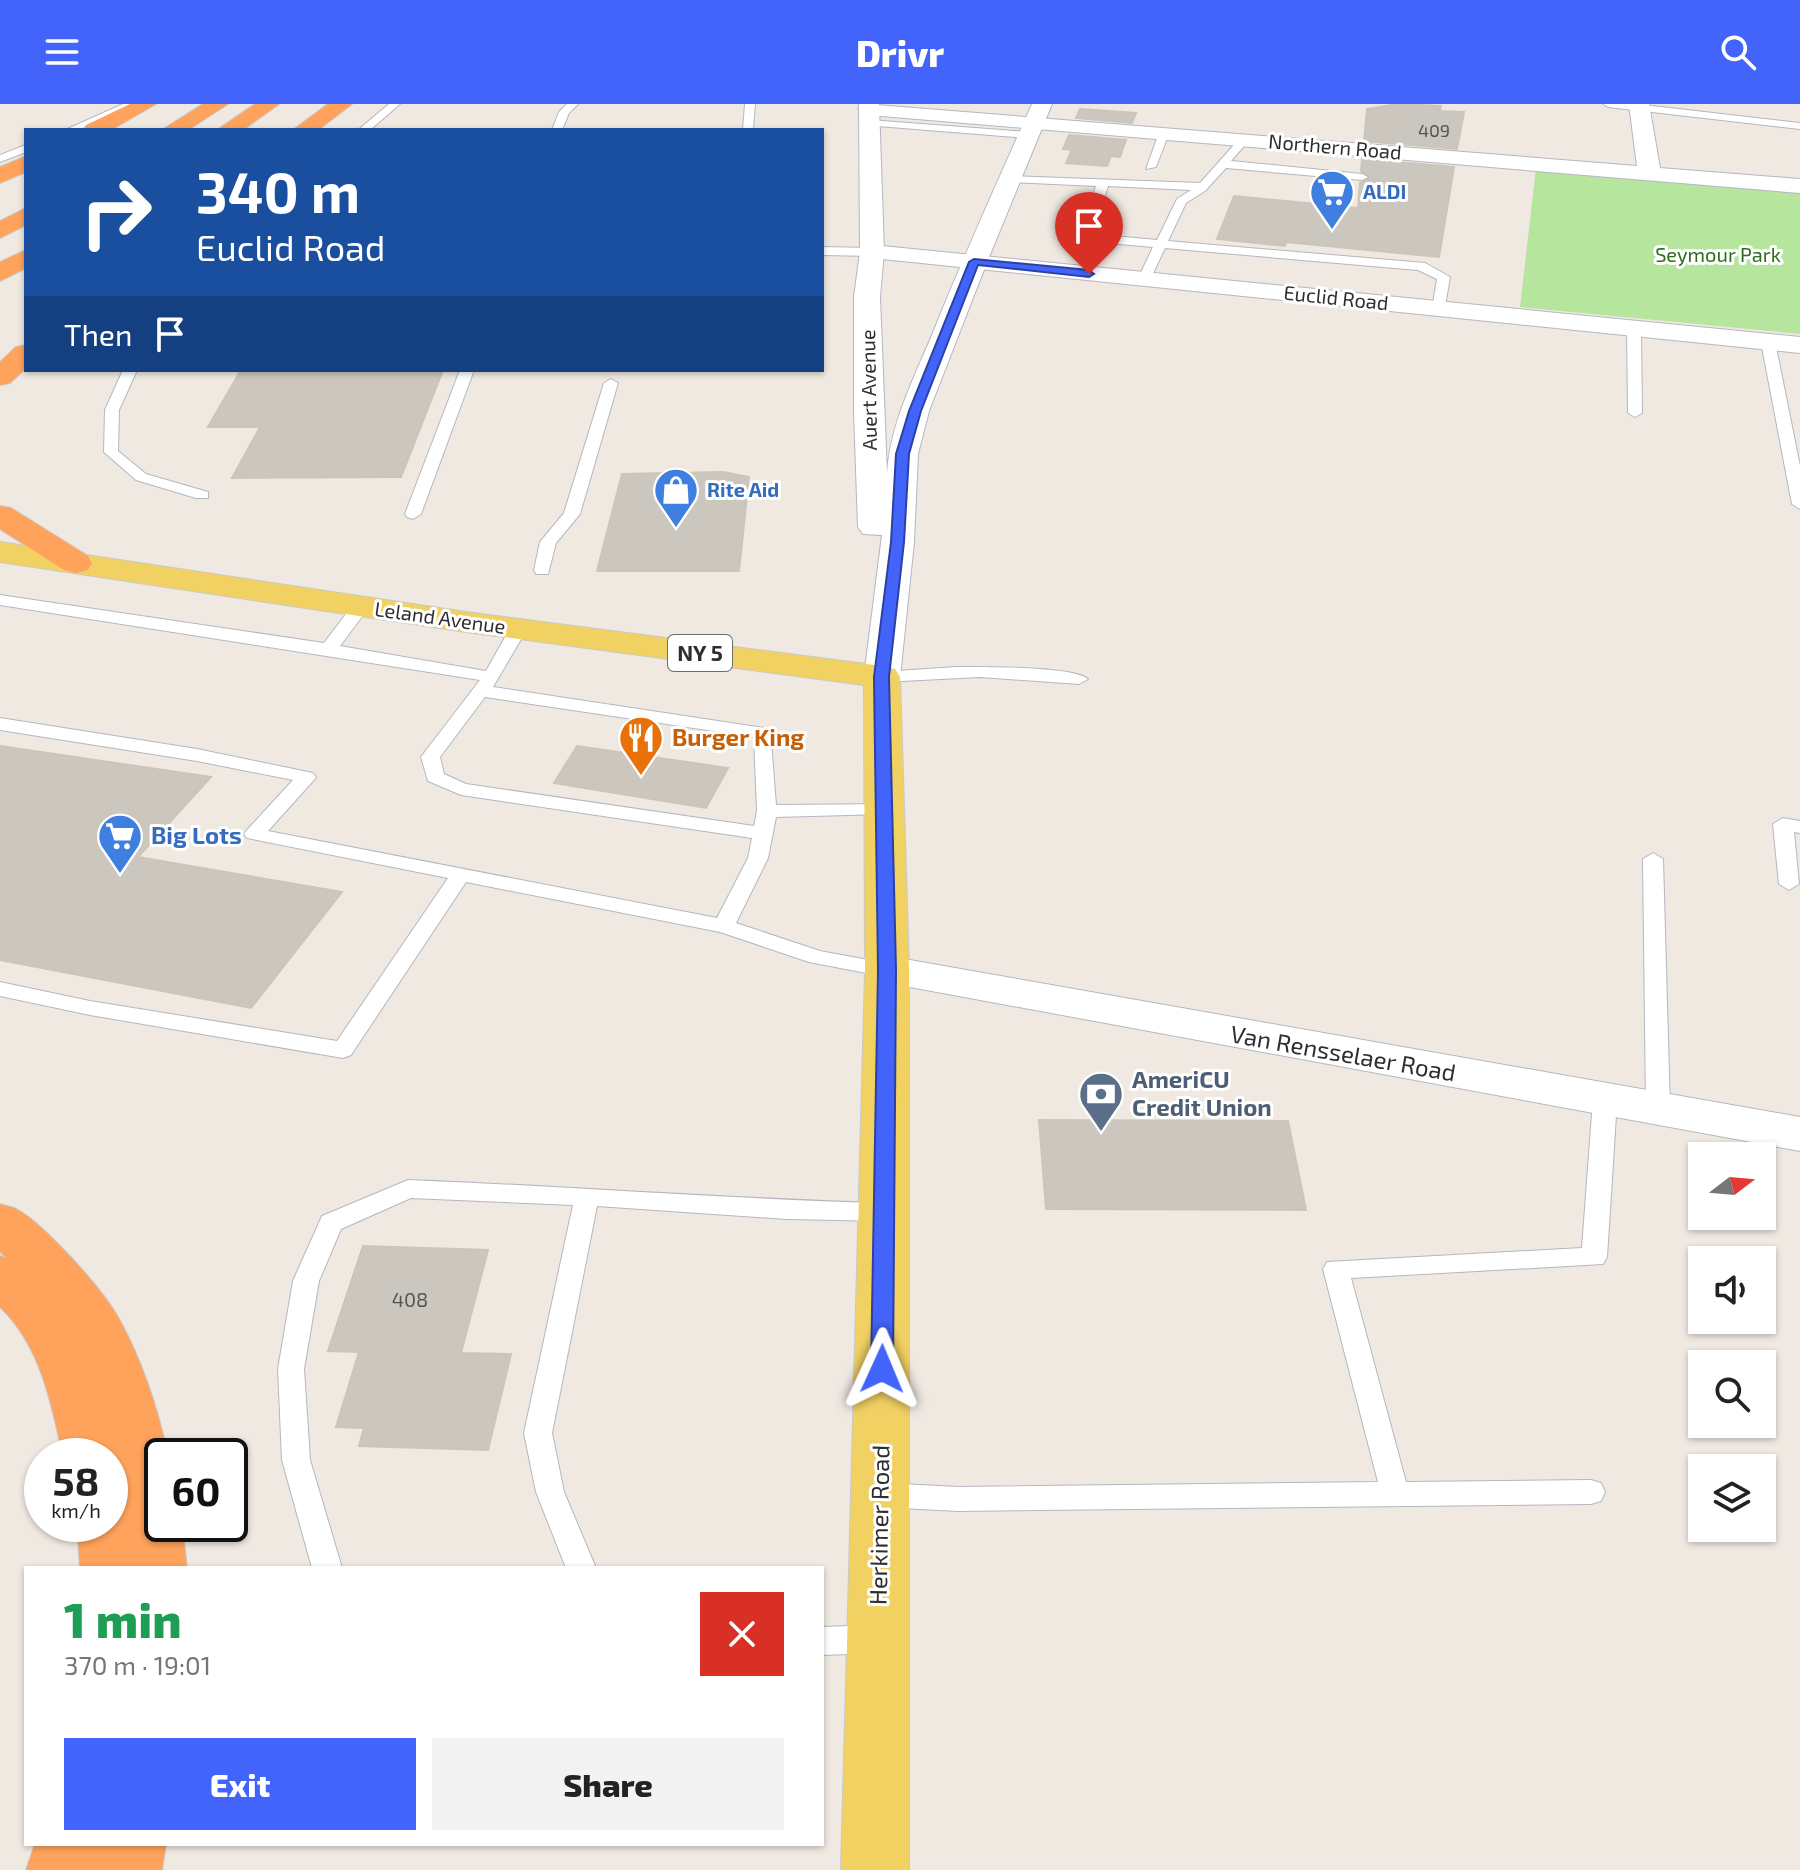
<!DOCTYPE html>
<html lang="en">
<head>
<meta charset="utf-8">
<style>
	:root { --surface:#fff; --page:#f2f2f2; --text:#222; --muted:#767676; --accent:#4264fb }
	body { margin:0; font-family:"Exo 2",sans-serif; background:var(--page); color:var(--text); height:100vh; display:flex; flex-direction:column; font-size:30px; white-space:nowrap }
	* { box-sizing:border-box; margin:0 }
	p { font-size:26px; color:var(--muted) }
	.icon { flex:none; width:44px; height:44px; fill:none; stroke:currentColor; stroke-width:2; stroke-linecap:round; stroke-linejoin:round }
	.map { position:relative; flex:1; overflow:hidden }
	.sheet { position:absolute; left:24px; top:1462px; width:800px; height:280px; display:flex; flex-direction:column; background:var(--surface); border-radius:0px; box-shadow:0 2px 6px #0004 }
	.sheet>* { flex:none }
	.banner { position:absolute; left:24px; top:24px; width:800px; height:244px; border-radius:0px; box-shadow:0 2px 6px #0004; background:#1a4fa0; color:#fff; overflow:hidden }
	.needle { width:52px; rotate:74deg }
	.fabs { position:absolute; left:1688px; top:1038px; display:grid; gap:16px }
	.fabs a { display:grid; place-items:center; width:88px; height:88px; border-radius:0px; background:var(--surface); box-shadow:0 2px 6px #0004; font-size:40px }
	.speed { position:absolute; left:24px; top:1334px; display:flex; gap:16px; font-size:40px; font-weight:700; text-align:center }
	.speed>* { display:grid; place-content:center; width:104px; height:104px; border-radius:50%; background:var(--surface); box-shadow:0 2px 6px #0004; line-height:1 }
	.speed small { font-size:20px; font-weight:400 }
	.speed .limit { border:4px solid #111; border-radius:12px; background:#fff; color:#111 }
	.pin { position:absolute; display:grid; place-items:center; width:68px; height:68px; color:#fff; margin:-82px -34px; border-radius:50% 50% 50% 0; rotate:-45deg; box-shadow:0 0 8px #0007 }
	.pin .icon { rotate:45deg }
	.me { position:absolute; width:88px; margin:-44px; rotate:1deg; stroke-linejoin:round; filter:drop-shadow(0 0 6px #0008) }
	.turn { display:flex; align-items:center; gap:28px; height:168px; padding:0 40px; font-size:36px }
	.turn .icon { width:104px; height:104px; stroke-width:2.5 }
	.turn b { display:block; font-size:56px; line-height:68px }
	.then { display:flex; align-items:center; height:76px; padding:0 40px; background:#0003; gap:16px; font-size:30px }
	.round { display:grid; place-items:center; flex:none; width:84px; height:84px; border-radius:0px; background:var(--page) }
	.head { display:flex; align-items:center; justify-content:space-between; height:136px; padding:0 40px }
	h1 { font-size:48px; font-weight:800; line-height:60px; color:#1e9e55 }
	.cta { display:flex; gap:16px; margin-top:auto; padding:16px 40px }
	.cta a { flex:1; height:92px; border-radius:0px; background:var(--accent); color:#fff; font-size:32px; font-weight:800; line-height:92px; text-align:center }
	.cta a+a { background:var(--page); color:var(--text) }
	header { display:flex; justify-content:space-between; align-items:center; height:104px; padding:0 40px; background:var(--accent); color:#fff; font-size:36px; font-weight:800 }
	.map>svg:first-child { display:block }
	.green { fill:#b6e59e }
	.building { fill:#cbc7bf; stroke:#cbc5ba; stroke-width:2 }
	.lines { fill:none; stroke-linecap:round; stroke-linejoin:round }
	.service-casing { stroke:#b4b7c1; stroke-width:2 }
	.minor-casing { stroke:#b4b7c1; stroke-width:2 }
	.secondary-casing { stroke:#b4b7c1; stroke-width:2 }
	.primary-casing { stroke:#c9c9c9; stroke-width:2 }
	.motorway-casing { stroke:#c9c9c9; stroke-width:2 }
	.service { fill:#fff; fill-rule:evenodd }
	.minor { fill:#fff; fill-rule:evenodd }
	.secondary { fill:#fff; fill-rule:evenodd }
	.primary { fill:#f2d163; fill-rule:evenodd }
	.motorway { fill:#ffa35c; fill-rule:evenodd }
	.route { fill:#4264fb; stroke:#2b41a3; stroke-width:2 }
	.labels { text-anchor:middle; stroke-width:6; stroke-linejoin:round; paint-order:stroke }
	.far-number-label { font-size:18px; fill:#555452 }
	.far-street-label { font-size:20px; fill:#2e2e2e; stroke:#fff }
	.far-shop-label { font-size:20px; font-weight:bold; fill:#366cbe; stroke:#fff; text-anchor:start }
	.far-park-label { font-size:20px; fill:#2c6e1b; stroke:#fff }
	.number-label { font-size:20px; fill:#555452 }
	.shield { fill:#fff; stroke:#6d6d6d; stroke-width:2 }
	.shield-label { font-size:22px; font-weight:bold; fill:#2e2e2e }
	.food-label { font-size:24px; font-weight:bold; fill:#c56008; stroke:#fff; text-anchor:start }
	.shop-label { font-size:24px; font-weight:bold; fill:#366cbe; stroke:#fff; text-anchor:start }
	.street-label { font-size:24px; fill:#2e2e2e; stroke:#fff }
	.service-label { font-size:24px; font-weight:bold; fill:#4e5e75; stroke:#fff; text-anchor:start }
</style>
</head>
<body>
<header><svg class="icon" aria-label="menu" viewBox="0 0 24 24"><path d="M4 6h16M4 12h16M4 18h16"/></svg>Drivr<svg class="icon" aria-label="search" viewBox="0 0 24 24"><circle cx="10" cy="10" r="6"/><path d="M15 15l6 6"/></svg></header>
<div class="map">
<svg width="1800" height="1766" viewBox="0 0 1800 1766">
	<rect width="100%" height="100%" fill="#efe9e1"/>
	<!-- green -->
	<polygon class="green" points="1536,64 1800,86 1800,230 1520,203"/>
	<!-- building -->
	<g class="building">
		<polygon points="1397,0 1441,2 1440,7 1464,8 1457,45 1364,37 1367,5"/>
		<polygon points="1080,5 1136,9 1132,19 1076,14"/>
		<polygon points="1069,31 1126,36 1120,53 1111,52 1107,62 1066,59 1072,46 1063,45"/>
		<polygon points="1362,55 1454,63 1439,153 1286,138 1285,142 1217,135 1234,92 1358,104 1360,79 1371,74 1361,67"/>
		<polygon points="241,266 443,266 401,373 232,374 260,323 208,323"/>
		<polygon points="723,368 749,373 739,467 597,467 622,370"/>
		<polygon points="0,642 211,673 138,753 342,788 251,904 0,856"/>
		<polygon points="577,642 728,664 706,704 554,679"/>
		<polygon points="1039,1016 1288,1017 1306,1106 1046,1105"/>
		<polygon points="363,1142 488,1146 461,1249 511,1250 488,1346 359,1342 364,1324 336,1323 359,1248 328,1247"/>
	</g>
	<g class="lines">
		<!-- service casing -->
		<g class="service-casing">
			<g id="service">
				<polygon points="123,0 137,0 79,26 65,26"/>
				<polygon points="389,0 400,0 370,26 358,26"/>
				<polygon points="567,0 578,0 569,9 562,26 552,26 559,8"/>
				<polygon points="745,0 755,0 753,26 743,26"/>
				<polygon points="1603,0 1635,0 1800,19 1800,25 1608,3"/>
				<polygon points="869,16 1028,28 1033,31 1028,34 865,21 864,19"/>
				<polygon points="1164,26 1169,29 1156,63 1146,65 1159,29"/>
				<path d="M 1241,33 L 1250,35 L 1231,57 L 1362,70 L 1368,73 L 1362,76 L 1226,64 L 1205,87 L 1186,99 L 1168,137 L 1425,159 L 1450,173 L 1444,208 L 1432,205 L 1437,175 L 1418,166 L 1165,144 L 1149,178 L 1139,178 L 1138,175 L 1153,143 L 1085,137 L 1079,133 L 1096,82 L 1010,78 L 1004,75 L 1010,72 L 1200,79 ZM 1108,82 L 1191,86 L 1177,95 L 1157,136 L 1092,130 Z"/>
				<polygon points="26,41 26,48 0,58 0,51"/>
				<polygon points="822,143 872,144 878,148 872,152 822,151"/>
				<polygon points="1634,220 1641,224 1642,309 1635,313 1628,309 1627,224"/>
				<polygon points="1768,234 1775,238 1800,362 1800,405 1792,400 1761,238"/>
				<polygon points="123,266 137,266 119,306 118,347 146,370 208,388 208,394 196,394 136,376 104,348 105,306"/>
				<polygon points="460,266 474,266 421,410 413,415 407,413 405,410"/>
				<polygon points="611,275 618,279 580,410 556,439 548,470 536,470 534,466 540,438 564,409 604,279"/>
				<path d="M 0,491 L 324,539 L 355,498 L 361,497 L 370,502 L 340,542 L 486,567 L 512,521 L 524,521 L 527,525 L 493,583 L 770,625 L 776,701 L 891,700 L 894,704 L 884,710 L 776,713 L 768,754 L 736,819 L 820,847 L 895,861 L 898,866 L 895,871 L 887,873 L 809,858 L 720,828 L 466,778 L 351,951 L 343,954 L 90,911 L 0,892 L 0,878 L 90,897 L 337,937 L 448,774 L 247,734 L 244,730 L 247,726 L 293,676 L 197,657 L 0,626 L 0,614 L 197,645 L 313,669 L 316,673 L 313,677 L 268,727 L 717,814 L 748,754 L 752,734 L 461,691 L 428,677 L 421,653 L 480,576 L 0,501 ZM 485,593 L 754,633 L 757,707 L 754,722 L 466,680 L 444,670 L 440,653 Z"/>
				<path d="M 956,563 C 979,563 1074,562 1088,575 L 1079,580 L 980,573 L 882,578 L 873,573 L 882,568 Z"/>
				<polygon points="1783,714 1800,717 1800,729 1794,728 1799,780 1789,786 1779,780 1773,720"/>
				<polygon points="1653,749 1663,755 1670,1005 1666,1011 1658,1013 1650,1011 1646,1005 1643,755"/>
				<polygon points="1605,988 1613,990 1617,996 1607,1153 1603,1160 1351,1174 1406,1378 1591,1376 1601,1379 1605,1388 1601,1397 1591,1400 958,1407 882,1403 872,1400 868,1391 872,1382 882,1379 958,1383 1378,1378 1323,1165 1327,1158 1582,1144 1593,996 1597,990"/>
				<path d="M 408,1076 C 567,1082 725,1095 884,1099 L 893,1101 L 896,1108 L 893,1115 L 884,1117 L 787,1115 L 597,1102 L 552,1329 L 564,1388 L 596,1464 L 566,1464 L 536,1388 L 524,1329 L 573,1101 L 411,1094 L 341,1125 L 319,1177 L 304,1265 L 310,1356 L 342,1464 L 312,1464 L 282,1356 L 278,1265 L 293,1177 L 322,1112 Z"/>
				<polygon points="877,1521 888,1525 892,1535 888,1545 877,1549 822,1551 822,1523"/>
			</g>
		</g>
		<!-- minor casing -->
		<g class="minor-casing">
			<g id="minor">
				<polygon points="864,0 1637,62 1629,0 1649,0 1660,64 1800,75 1800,89 869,11 858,5"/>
				<polygon points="872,141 1800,233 1800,249 863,153 860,148 863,143"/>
				<polygon points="887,852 1800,1013 1800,1047 872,876 865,866 872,856"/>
			</g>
		</g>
		<!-- secondary casing -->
		<g class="secondary-casing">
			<path id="secondary" d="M 859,0 L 879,0 L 884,148 L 880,193 L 887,370 C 890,321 913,276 932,231 C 963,153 998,77 1032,0 L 1052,0 L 987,158 L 929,307 L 918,350 L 914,438 L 900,573 L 895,581 L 882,584 L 869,581 L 864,573 L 882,431 L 863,430 L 858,423 L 854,308 L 854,193 L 860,148 Z"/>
		</g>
		<!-- primary casing -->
		<g class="primary-casing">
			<polygon id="primary" points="0,438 466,508 882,562 895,565 900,573 909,866 909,1766 841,1766 865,866 864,581 466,528 0,458"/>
		</g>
		<!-- motorway casing -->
		<g class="motorway-casing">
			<g id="motorway">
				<polygon points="130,0 156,0 111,26 83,26 86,21"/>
				<polygon points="203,0 228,0 188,26 162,26"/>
				<polygon points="255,0 279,0 243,26 217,26"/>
				<polygon points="328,0 352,0 318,26 293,26"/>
				<polygon points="26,52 26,68 0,79 0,63"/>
				<polygon points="26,104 26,121 0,134 0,117"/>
				<polygon points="26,146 26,164 0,177 0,158"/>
				<polygon points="26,241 26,264 10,279 0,281 0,258 16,243"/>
				<polygon points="0,402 11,404 88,452 92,459 88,466 76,469 64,466 0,425"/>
				<path d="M 0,1100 C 5,1102 13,1103 18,1106 C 45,1121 103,1186 118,1213 C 142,1256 158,1305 168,1352 L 162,1352 L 162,1420 L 182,1420 L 187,1464 L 80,1464 L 77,1420 L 110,1420 L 110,1396 L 120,1400 L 114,1363 L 110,1369 L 110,1352 L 63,1352 C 51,1299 41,1242 0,1203 L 0,1152 L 7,1154 L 0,1148 Z"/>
				<polygon points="35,1740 166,1740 162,1766 94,1766 96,1756 94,1766 26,1766"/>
			</g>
		</g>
		<!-- service -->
		<use href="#service" class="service"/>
		<!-- minor -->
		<use href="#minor" class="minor"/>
		<!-- secondary -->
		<use href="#secondary" class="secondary"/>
		<!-- primary -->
		<use href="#primary" class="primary"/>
		<!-- motorway -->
		<use href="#motorway" class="motorway"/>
	</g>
	<!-- route -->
	<polygon class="route" points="974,155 1089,166 1094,170 1089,173 978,161 921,307 909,350 904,438 889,573 896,866 893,1265 890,1271 882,1274 874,1271 871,1265 878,866 874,573 891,438 896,350 909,307 969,158"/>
	<!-- icons -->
	<defs>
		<g id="supermarket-pin" transform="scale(2.3)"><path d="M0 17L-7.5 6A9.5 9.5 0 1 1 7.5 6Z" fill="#3f7fe0" stroke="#fff"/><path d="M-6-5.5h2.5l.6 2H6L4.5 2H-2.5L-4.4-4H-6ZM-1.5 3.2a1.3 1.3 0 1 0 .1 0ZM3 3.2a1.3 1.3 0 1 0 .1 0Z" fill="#fff"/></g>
		<g id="shop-pin" transform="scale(2.3)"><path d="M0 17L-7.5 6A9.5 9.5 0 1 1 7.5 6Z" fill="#3f7fe0" stroke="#fff"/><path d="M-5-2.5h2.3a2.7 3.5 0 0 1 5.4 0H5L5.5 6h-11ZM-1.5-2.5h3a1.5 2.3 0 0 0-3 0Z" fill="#fff"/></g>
		<g id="restaurant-pin" transform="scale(2.3)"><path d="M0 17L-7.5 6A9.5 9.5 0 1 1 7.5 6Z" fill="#e8710a" stroke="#fff"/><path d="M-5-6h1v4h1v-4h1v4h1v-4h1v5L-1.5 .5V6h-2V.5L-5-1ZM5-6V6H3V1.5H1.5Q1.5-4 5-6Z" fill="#fff"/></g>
		<g id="bank-pin" transform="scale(2.3)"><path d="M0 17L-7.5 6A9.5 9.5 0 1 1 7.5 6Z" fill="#5c6f8a" stroke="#fff"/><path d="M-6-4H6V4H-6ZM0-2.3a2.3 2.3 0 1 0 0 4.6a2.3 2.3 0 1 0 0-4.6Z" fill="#fff"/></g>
	</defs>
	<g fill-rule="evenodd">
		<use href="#supermarket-pin" x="1332" y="88"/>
		<use href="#shop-pin" x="676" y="386"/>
		<use href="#restaurant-pin" x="641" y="634"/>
		<use href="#supermarket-pin" x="120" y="732"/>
		<use href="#bank-pin" x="1101" y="990"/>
	</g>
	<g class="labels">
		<!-- far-number labels -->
		<g class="far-number-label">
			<text x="1434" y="33">409</text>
		</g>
		<!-- far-street labels -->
		<g class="far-street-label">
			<text transform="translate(1335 43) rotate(5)" y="7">Northern Road</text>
			<text transform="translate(1336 194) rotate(6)" y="7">Euclid Road</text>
			<text transform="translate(869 286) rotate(-91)" y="7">Auert Avenue</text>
			<text transform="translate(440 514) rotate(8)" y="7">Leland Avenue</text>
		</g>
		<!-- far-shop labels -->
		<g class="far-shop-label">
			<text x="1363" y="95">ALDI</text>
			<text x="707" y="393">Rite Aid</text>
		</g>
		<!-- far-park labels -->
		<g class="far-park-label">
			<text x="1718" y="158">Seymour Park</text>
		</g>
		<!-- number labels -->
		<g class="number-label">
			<text x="410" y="1203">408</text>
		</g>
		<!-- shield labels -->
		<rect class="shield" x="668" y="531" width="64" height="36" rx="6"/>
		<g class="shield-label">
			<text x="700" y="557">NY 5</text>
		</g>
		<!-- food labels -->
		<g class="food-label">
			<text x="672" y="642">Burger King</text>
		</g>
		<!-- shop labels -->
		<g class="shop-label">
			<text x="151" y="740">Big Lots</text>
		</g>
		<!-- street labels -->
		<g class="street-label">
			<text transform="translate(1343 950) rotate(10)" y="8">Van Rensselaer Road</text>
			<text transform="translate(880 1421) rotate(-89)" y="8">Herkimer Road</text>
		</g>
		<!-- service labels -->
		<g class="service-label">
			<text x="1132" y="984">AmeriCU<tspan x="1132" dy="28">Credit Union</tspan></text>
		</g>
	</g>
</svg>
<div class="fabs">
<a><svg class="needle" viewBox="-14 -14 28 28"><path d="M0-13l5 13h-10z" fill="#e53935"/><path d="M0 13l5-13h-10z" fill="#767676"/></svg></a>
<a><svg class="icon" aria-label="sound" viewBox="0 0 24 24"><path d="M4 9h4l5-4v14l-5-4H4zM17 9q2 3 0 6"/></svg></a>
<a><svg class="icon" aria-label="search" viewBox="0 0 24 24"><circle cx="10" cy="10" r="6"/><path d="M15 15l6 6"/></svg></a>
<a><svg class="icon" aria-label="layers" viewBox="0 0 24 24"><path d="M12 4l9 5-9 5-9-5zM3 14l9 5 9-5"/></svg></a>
</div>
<div class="speed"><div>58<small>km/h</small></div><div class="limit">60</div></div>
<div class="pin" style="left:1089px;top:170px;background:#d93025"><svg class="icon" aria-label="arrive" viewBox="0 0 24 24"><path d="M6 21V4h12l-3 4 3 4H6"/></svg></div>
<svg class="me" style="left:882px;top:1265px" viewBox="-20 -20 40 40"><path d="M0-17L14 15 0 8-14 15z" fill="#4264fb" stroke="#fff" stroke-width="4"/></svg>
<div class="banner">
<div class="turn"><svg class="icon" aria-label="right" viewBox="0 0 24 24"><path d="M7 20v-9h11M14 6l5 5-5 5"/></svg><div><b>340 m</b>Euclid Road</div></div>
<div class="then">Then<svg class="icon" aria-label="arrive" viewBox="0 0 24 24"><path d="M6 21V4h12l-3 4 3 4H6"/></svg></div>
</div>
<section class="sheet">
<div class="head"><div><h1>1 min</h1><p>370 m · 19:01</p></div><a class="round" style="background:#d93025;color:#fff"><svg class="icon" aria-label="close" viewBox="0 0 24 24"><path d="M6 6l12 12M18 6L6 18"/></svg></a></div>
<div class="cta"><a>Exit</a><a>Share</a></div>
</section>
</div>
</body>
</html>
